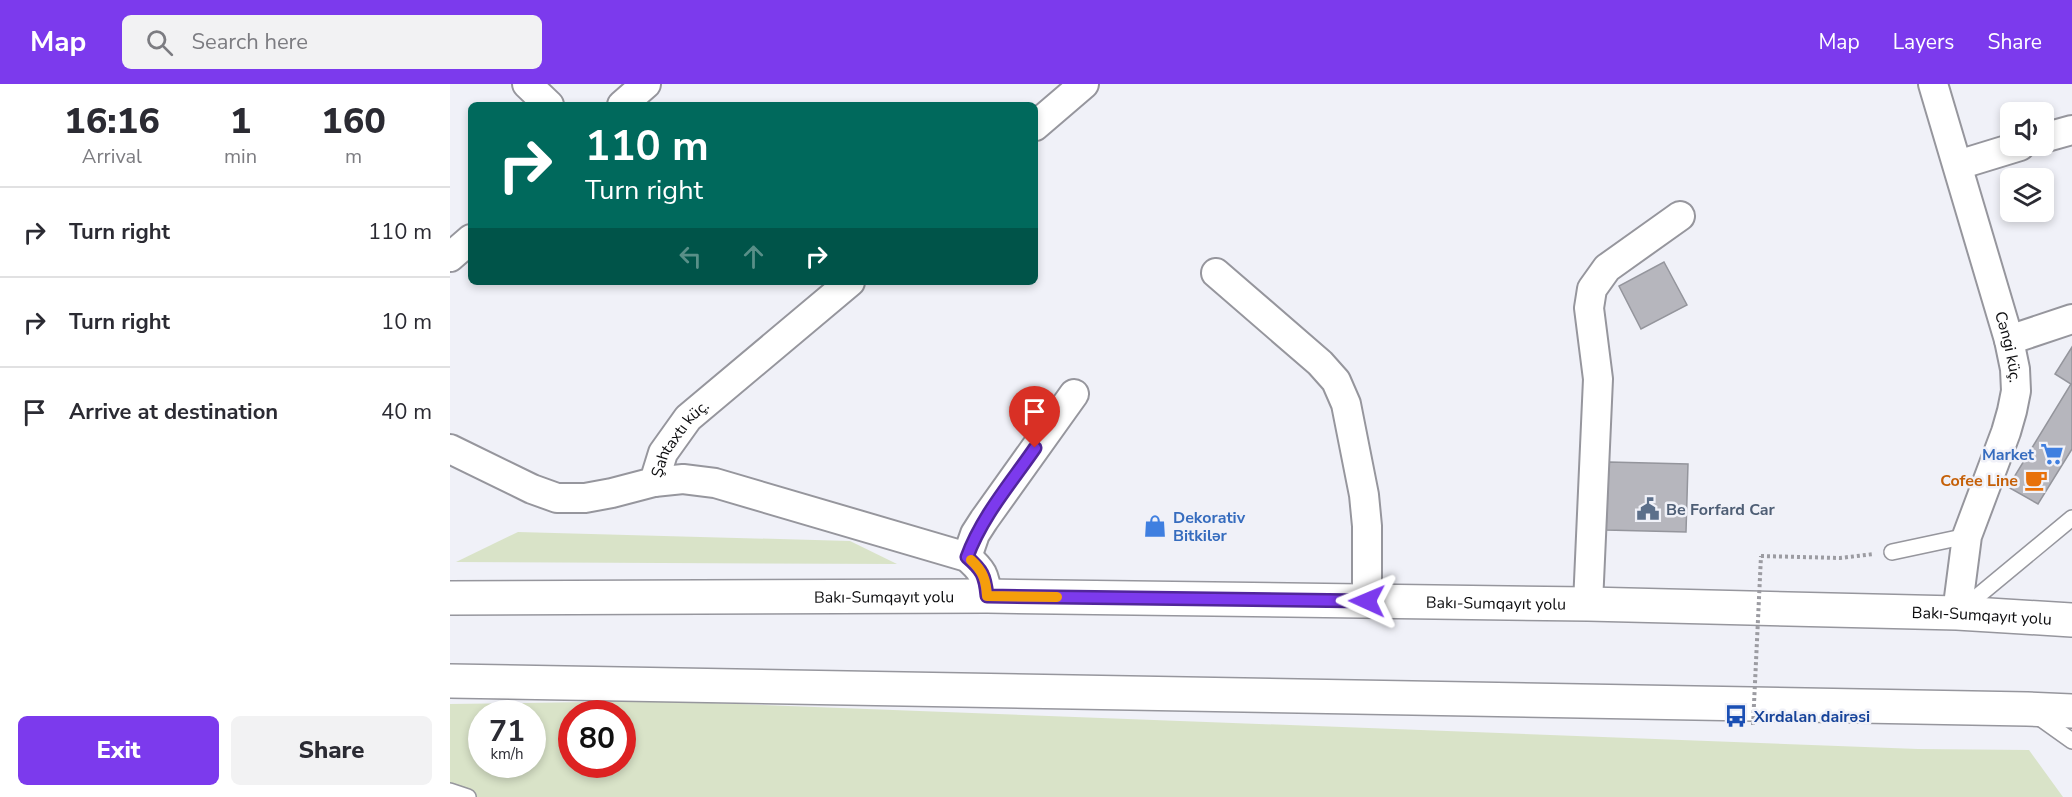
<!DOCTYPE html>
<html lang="en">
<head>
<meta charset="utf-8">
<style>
	:root { --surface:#fff; --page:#f2f2f3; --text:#2b2b33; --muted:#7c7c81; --line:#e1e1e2; --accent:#7c3aed }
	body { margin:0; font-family:"Nunito Sans",sans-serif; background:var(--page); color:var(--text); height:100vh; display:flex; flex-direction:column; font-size:22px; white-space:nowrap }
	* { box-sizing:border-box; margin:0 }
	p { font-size:20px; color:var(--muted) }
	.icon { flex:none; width:33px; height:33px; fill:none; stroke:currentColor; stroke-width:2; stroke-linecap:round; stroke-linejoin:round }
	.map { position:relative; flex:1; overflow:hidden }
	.side { display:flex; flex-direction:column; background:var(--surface); width:450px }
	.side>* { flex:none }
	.banner { position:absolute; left:18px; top:18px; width:570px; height:183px; border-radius:9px; box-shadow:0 3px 9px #0003; background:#00695c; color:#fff; overflow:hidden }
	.controls { position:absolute; left:1550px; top:18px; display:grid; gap:12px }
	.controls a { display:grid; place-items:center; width:54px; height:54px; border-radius:9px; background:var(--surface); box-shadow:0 3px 9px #0003; font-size:30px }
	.speed { position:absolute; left:18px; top:616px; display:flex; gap:12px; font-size:30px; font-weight:700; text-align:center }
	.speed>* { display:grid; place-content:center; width:78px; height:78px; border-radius:50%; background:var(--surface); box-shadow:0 3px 9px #0003; line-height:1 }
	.speed small { font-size:15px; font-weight:400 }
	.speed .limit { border:9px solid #d22; background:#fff; color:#111 }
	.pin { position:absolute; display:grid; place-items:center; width:51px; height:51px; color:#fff; margin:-62px -26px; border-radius:50% 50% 50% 0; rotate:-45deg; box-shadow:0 0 6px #0007 }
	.pin .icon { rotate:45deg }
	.me { position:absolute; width:66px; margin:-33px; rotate:271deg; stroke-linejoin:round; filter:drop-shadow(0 0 4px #0008) }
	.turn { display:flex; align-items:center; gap:21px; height:126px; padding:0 18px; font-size:27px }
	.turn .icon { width:78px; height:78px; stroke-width:2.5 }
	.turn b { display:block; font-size:42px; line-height:51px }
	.lanes { display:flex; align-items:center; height:57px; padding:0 18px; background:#0003; justify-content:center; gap:30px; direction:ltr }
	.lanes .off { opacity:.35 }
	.eta { display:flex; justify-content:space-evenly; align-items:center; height:102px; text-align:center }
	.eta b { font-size:36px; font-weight:800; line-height:42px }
	.cta { display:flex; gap:12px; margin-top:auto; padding:12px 18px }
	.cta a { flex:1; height:69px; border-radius:9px; background:var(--accent); color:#fff; font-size:24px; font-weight:800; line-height:69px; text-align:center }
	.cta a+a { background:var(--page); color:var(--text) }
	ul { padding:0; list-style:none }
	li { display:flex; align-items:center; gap:18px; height:90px; padding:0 18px; border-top:2px solid var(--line) }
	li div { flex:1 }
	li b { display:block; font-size:22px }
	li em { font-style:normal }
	header { display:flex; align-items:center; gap:36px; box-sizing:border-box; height:84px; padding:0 30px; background:var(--accent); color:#fff }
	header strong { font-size:28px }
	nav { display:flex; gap:33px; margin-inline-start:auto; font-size:21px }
	.search { width:420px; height:54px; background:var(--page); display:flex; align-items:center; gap:15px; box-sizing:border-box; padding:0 21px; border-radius:9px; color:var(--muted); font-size:22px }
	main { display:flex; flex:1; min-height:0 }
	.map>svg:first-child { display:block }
	.green { fill:#d9e3c8; fill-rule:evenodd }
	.building { fill:#b6b6bd; stroke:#94959c; stroke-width:1.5 }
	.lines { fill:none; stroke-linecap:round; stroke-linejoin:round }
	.lane-casing { stroke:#96969d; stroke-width:18 }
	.street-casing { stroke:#96969d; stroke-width:32 }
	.highway-casing { stroke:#96969d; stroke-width:36 }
	.path { stroke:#9c9ca2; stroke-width:4; stroke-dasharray:3 3; stroke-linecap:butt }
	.lane { stroke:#fff; stroke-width:15 }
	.street { stroke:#fff; stroke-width:28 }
	.highway { stroke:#fff; stroke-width:33 }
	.path-bridge { stroke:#9c9ca2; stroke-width:4; stroke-dasharray:3 3; stroke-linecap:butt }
	.route-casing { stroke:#51269a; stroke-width:15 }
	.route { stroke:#7c3aed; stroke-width:10 }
	.slow { stroke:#f59e0b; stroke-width:10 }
	.labels { text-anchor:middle; stroke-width:5; stroke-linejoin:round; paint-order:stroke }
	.street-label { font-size:16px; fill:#0c0c0e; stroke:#f0f1f8 }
	.shop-label { font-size:16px; font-weight:bold; fill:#366cbe; stroke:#f0f1f8; text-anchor:end }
	.food-label { font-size:16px; font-weight:bold; fill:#c56008; stroke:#f0f1f8; text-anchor:end }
	.service-label { font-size:16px; font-weight:bold; fill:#4e5e75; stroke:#f0f1f8; text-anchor:start }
	.transit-label { font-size:16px; font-weight:bold; fill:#164399; stroke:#f0f1f8; text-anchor:start }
</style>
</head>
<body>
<header>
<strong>Map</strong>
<div class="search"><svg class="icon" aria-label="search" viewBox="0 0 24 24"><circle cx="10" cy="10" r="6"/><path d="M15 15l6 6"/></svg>Search here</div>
<nav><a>Map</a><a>Layers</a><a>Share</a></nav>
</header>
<main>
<section class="side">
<div class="eta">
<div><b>16:16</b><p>Arrival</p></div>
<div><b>1</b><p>min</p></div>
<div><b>160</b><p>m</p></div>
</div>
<ul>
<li><svg class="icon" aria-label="right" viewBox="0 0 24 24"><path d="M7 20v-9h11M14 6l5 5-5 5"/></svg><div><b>Turn right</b></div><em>110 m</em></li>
<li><svg class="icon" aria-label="right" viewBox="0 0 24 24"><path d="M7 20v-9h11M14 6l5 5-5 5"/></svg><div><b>Turn right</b></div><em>10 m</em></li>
<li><svg class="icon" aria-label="arrive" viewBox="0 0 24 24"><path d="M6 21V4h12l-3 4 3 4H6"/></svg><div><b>Arrive at destination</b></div><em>40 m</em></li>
</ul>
<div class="cta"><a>Exit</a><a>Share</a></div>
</section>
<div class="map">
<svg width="1622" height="713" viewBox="0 0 1622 713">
	<rect width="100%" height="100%" fill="#f0f1f8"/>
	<!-- green -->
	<g class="green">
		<polygon points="68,448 400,457 447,480 6,478"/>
		<path d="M 207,617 L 1468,665 L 1579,666 L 1613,713 L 0,713 L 0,620 ZM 32,630 L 82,630 L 82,681 L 32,681 ZM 122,630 L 172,630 L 172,681 L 122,681 Z"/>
	</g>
	<!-- building -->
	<g class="building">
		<polygon points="1214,178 1237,221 1191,245 1169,202"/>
		<polygon points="1622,263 1622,365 1588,420 1558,403 1621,300 1605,290"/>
		<polygon points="1159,378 1238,380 1236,448 1156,446"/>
	</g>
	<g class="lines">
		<!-- lane casing -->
		<g class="lane-casing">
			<g id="lane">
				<polyline points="1442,468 1517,452"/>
				<polyline points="1511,526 1622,434"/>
				<polyline points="1587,632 1622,657"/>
				<polyline points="0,707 18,713"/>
			</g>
		</g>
		<!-- street casing -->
		<g class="street-casing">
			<g id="street">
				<polyline points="77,0 99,21"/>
				<path id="s1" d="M 1483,0 L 1559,256 L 1565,285 L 1566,307 L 1562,327 L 1556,348 L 1517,452 L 1507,529"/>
				<polyline points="172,21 196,0"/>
				<polyline points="585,42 634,0"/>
				<polyline points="1593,54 1622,46"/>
				<polyline points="1508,81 1570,62"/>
				<polyline points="0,173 21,155"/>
				<polyline points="766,189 870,279 886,297 896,320 914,411 917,442 917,517"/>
				<polyline points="1559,256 1622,235"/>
				<path id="s2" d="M 0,365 L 82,405 L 107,414 L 135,414 L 162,409 L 204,398 L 213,369 L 238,334 L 400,198"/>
				<path d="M 204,398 L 233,395 L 265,399 L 517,473 C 532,486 535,491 537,512"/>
				<polyline points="517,473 525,450 534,436 624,310"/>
				<polyline points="1138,520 1148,295 1139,224 1142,205 1157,184 1230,132"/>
			</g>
		</g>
		<!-- highway casing -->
		<g class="highway-casing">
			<g id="highway">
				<path id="s3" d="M 0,514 L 537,512 L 1138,520 L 1507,529 L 1622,536"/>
				<polyline points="0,597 1577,625 1622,627"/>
			</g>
		</g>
		<!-- path -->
		<polyline class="path" points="1311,472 1390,474 1424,470"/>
		<!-- lane -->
		<use href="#lane" class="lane"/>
		<!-- street -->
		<use href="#street" class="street"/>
		<!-- highway -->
		<use href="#highway" class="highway"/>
		<!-- path-bridge -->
		<polyline class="path-bridge" points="1303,641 1311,472"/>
	</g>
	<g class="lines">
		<!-- route casing -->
		<g class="route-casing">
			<path id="route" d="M 585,364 C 561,399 532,432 517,473 C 532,486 535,491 537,512 L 917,517"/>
		</g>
		<!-- route -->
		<use href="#route" class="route"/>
		<!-- slow -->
		<path class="slow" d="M 521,476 C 533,487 536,496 537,512 L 607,513"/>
	</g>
	<!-- icons -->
	<defs>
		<g id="supermarket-bare" transform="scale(1.8)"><path d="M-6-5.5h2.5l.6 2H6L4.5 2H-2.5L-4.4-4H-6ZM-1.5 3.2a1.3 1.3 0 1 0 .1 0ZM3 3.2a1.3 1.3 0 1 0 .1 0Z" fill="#3f7fe0" stroke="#f0f1f8" stroke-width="2.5" paint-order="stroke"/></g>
		<g id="cafe-bare" transform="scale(1.8)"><path d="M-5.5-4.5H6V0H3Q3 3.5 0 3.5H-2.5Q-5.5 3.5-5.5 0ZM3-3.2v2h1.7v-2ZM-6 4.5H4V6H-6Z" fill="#e8710a" stroke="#f0f1f8" stroke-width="2.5" paint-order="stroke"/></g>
		<g id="civic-bare" transform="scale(1.8)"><path d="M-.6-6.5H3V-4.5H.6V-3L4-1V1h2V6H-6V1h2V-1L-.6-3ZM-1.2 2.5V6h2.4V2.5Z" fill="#5c6f8a" stroke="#f0f1f8" stroke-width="2.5" paint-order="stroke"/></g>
		<g id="shop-bare" transform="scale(1.8)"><path d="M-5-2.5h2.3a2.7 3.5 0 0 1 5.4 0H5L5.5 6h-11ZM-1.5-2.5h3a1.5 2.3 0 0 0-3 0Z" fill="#3f7fe0" stroke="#f0f1f8" stroke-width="2.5" paint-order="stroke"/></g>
		<g id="bus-bare" transform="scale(1.8)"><path d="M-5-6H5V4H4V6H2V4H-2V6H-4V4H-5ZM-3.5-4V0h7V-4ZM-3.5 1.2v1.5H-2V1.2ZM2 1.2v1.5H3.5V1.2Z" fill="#1a4fb4" stroke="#f0f1f8" stroke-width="2.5" paint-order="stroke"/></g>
	</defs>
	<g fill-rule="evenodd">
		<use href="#supermarket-bare" x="1602" y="370"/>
		<use href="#cafe-bare" x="1586" y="396"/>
		<use href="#civic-bare" x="1198" y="425"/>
		<use href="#shop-bare" x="705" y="442"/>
		<use href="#bus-bare" x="1286" y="632"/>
	</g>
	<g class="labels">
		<!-- street labels -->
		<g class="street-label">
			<text dy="6" stroke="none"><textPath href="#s1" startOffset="274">Cəngi küç.</textPath></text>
			<text dy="6" stroke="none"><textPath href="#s2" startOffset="268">Şahtaxtı küç.</textPath></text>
			<text dy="6" stroke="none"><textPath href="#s3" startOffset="434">Bakı-Sumqayıt yolu</textPath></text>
			<text dy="6" stroke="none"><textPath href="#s3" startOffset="1046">Bakı-Sumqayıt yolu</textPath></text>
			<text dy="6" stroke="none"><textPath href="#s3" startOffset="1532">Bakı-Sumqayıt yolu</textPath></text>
		</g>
		<!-- shop labels -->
		<g class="shop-label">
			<text x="1584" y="376">Market</text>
			<text x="723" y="439" text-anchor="start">Dekorativ<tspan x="723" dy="18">Bitkilər</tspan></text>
		</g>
		<!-- food labels -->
		<g class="food-label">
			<text x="1568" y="402">Cofee Line</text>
		</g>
		<!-- service labels -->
		<g class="service-label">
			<text x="1216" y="431">Be Forfard Car</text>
		</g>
		<!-- transit labels -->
		<g class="transit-label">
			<text x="1304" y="638">Xırdalan dairəsi</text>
		</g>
	</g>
</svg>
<div class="controls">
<a><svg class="icon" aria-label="sound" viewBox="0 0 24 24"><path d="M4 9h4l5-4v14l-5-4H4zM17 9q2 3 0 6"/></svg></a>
<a><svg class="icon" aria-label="layers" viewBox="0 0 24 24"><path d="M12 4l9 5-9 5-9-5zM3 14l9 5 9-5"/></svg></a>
</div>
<div class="speed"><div>71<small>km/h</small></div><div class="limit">80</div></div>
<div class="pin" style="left:585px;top:364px;background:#d93025"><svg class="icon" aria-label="arrive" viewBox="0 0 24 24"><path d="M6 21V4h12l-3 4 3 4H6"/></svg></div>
<svg class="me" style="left:917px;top:517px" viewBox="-20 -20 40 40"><path d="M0-17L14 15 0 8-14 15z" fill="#7c3aed" stroke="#fff" stroke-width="4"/></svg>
<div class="banner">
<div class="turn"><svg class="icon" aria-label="right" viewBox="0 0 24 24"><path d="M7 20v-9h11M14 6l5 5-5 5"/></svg><div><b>110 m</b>Turn right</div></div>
<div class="lanes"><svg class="icon off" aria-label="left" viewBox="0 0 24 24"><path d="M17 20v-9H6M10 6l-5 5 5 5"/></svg><svg class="icon off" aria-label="ahead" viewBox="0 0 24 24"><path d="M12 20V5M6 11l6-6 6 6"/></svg><svg class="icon" aria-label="right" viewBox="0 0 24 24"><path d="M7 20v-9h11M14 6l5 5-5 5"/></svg></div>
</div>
</div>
</main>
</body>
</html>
